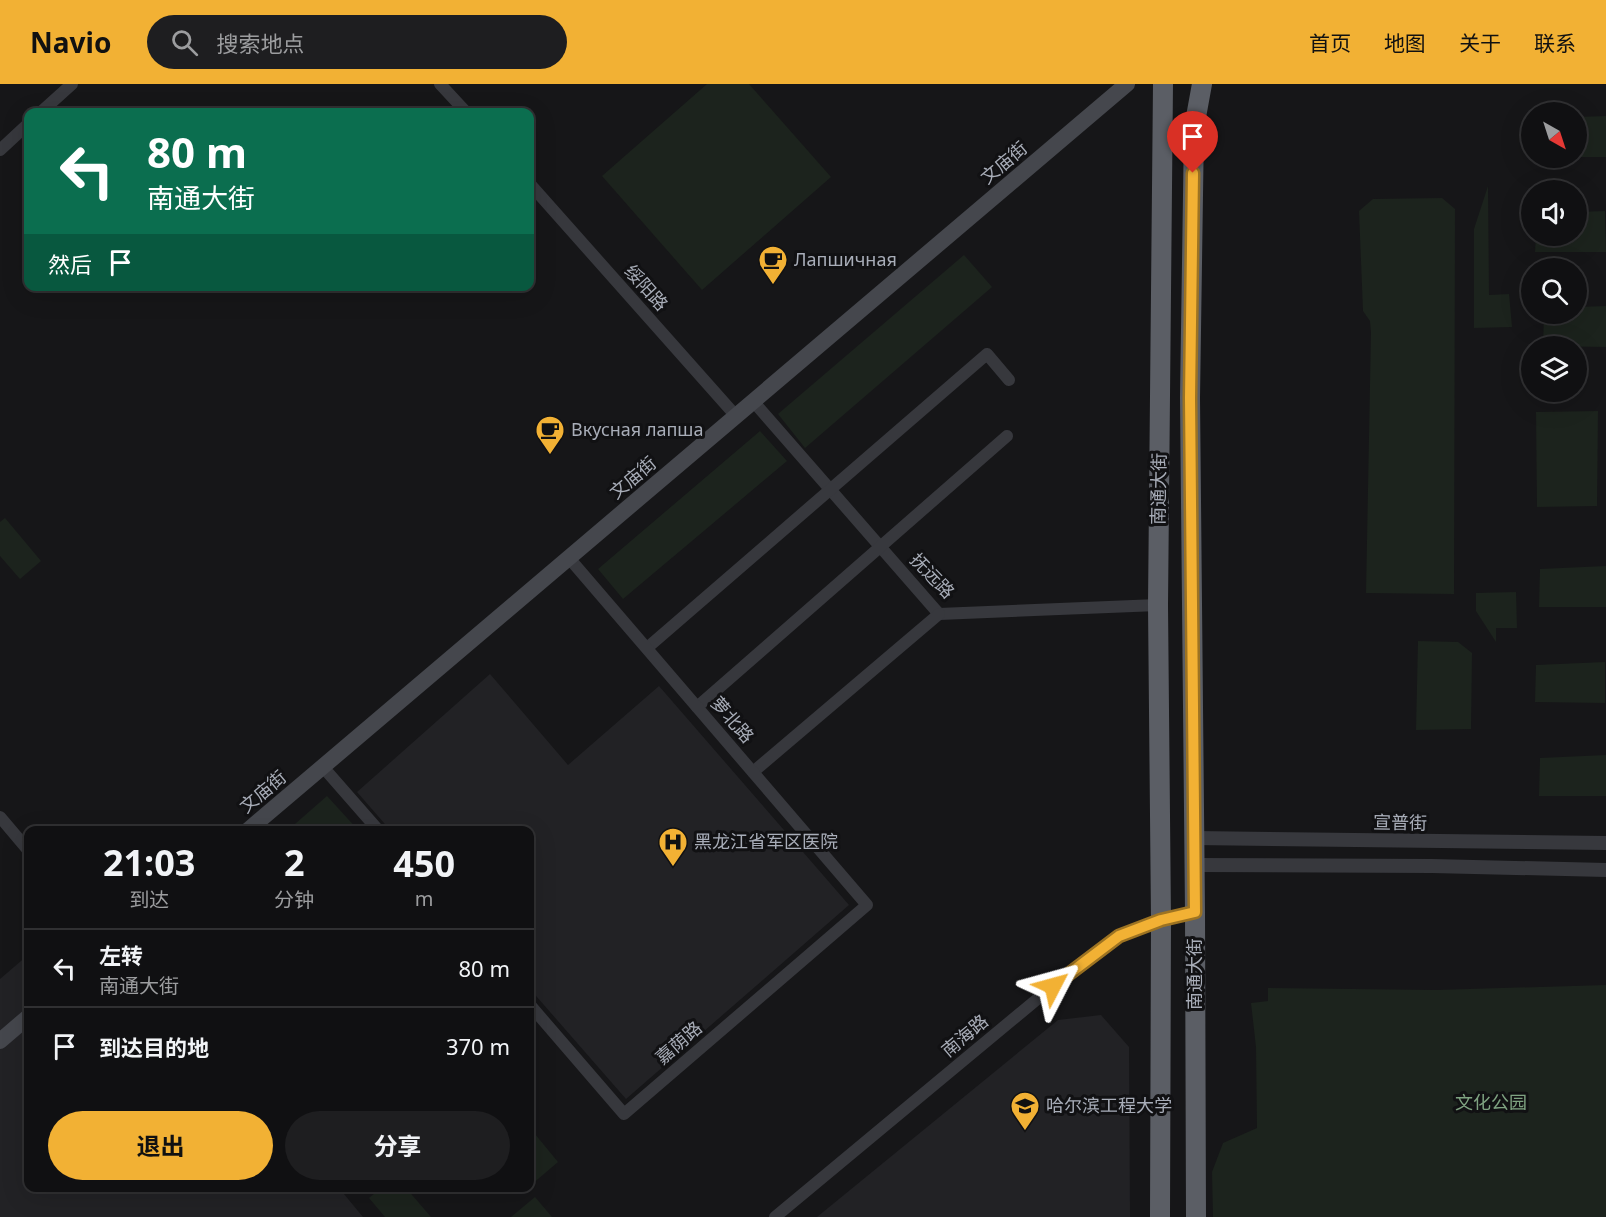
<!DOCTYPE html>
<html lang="zh">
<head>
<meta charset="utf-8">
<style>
	:root { --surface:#101012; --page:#1e1e20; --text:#f1f3f6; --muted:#9c9d9f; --line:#303032; --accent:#f2b134 }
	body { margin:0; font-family:"Noto Sans","Noto Sans SC",sans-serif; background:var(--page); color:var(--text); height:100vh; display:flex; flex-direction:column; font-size:22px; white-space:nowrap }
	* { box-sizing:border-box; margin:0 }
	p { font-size:20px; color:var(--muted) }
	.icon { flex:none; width:33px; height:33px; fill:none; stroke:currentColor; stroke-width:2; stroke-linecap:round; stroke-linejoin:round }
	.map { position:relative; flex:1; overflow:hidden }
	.side { position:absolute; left:24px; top:742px; width:510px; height:366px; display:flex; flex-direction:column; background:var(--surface); border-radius:12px; box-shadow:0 6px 24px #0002,0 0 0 2px var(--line) }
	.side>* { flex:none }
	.banner { position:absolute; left:24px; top:24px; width:510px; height:183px; border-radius:12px; box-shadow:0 6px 24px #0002,0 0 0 2px var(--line); background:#0b6e4f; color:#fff; overflow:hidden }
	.needle { width:39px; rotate:141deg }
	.fabs { position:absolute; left:1521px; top:18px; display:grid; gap:12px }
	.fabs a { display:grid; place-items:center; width:66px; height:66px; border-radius:50%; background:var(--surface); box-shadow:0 6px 24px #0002,0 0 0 2px var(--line); font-size:30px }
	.pin { position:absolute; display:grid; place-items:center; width:51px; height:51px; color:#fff; margin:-62px -26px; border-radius:50% 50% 50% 0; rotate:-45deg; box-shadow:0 0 6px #0007 }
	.pin .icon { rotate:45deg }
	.me { position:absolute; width:66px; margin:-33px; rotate:51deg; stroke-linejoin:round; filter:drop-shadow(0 0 4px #0008) }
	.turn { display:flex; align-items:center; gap:21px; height:126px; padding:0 24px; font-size:27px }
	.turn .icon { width:78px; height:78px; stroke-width:2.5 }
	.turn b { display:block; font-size:42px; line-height:51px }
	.then { display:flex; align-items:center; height:57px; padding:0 24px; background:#0003; gap:12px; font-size:22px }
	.eta { display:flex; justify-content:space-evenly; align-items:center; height:102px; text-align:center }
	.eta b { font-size:36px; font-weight:700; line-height:42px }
	.cta { display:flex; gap:12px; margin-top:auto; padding:12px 24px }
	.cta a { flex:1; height:69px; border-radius:36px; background:var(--accent); color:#111; font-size:24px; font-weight:700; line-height:69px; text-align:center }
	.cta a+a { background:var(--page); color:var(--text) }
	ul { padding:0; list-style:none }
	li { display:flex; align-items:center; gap:18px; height:78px; padding:0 24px; border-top:2px solid var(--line) }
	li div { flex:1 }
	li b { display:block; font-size:22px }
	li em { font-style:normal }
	header { display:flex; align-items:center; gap:36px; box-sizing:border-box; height:84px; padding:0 30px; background:var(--accent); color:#111 }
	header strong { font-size:28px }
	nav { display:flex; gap:33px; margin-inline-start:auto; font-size:21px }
	.search { width:420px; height:54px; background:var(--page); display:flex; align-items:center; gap:15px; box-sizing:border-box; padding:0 21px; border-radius:33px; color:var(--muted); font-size:22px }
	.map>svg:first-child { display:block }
	.built { fill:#222225 }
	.green { fill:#1c231d }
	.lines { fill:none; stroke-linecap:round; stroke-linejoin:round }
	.minor { stroke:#37383d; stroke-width:12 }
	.tertiary { stroke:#37383d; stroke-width:14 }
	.secondary { stroke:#45474d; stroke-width:16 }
	.trunk { stroke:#5b5e65; stroke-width:20 }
	.route-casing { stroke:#9d7322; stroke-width:15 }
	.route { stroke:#f2b134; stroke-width:10 }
	.labels { text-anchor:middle; stroke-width:6; stroke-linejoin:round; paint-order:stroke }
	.street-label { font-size:18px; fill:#a8adb8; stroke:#111113 }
	.poi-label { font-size:18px; fill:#a8adb8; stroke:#111113; text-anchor:start }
	.park-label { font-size:18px; fill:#7fa381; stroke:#111113 }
</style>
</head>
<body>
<header>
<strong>Navio</strong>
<div class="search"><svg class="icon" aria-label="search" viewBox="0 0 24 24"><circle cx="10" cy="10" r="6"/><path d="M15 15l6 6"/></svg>搜索地点</div>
<nav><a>首页</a><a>地图</a><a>关于</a><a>联系</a></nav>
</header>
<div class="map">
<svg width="1606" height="1133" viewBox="0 0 1606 1133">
	<rect width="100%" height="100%" fill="#161618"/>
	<!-- built -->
	<g class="built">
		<polygon points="490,590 568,681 659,602 849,821 626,1015 530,905 530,747 391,747 357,708"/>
		<polygon points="28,871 28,1104 339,1104 363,1133 0,1133 0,895"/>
		<polygon points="1101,931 1129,963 1130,1133 817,1133 1058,936"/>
	</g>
	<!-- green -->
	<g class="green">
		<polygon points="707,0 749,0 831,93 702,206 602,92"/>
		<polygon points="1606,32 1606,73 1577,73 1577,33"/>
		<polygon points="1488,102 1489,211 1509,210 1512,243 1474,244 1474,145"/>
		<polygon points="1442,114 1455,125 1454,510 1366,509 1371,248 1370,237 1363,227 1359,127 1373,115"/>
		<polygon points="1605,127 1606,168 1535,168 1536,152 1576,152 1577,128"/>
		<polygon points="964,171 992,203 805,364 778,330"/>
		<polygon points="1606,222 1606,263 1543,262 1544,230 1576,230 1577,223"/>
		<polygon points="1598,327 1597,422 1537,423 1536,328"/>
		<polygon points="760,347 787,377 623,515 598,485"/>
		<polygon points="5,434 41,477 20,495 0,472 0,438"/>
		<polygon points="1606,482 1606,523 1539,523 1540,485"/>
		<polygon points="1516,508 1517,544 1496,544 1496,558 1476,527 1476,509"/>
		<polygon points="1418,557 1458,558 1472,569 1471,645 1416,646"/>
		<polygon points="1605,578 1605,619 1535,618 1536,581"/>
		<polygon points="1606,671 1606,712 1539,712 1540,674"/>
		<polygon points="327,712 359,747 287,747"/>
		<polygon points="1606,901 1606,1133 1213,1133 1212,1088 1223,1059 1257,1044 1256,963 1251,919 1268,917 1268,904 1436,906"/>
		<polygon points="530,1044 558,1078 531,1101 530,1099"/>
		<polygon points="381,1104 406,1104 431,1133 385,1133 369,1114"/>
		<polygon points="535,1113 552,1133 511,1133"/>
	</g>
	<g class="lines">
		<!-- minor -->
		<g class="minor">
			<polyline points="440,0 466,28"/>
			<polyline points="41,28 72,0"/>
			<polyline points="0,66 28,40"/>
			<polyline points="530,100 736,332"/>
			<polyline points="753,317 939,530 1158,521"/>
			<polyline points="647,564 987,270 1009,296"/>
			<polyline points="697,623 1007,352"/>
			<polyline points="323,683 379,747"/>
			<polyline points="753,688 939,530"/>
			<polyline points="0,733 28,766"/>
			<polyline points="530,921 624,1030 867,821 569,474"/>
			<polyline points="775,1133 1071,887 1119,852 1161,836 1195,828"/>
		</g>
		<!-- tertiary -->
		<g class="tertiary">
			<polyline points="1194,754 1606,759"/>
			<polyline points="1195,781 1432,782 1606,786"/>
		</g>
		<!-- secondary -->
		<g class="secondary">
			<polyline points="247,747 1127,0"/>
			<polyline points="0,957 28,933"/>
		</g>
		<!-- trunk -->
		<g class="trunk">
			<polyline points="1160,1133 1161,836 1158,521 1163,0"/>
			<polyline points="1196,1133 1195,828 1190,314 1194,44 1202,0"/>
		</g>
	</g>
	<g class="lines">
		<!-- route casing -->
		<g class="route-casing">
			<polyline id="route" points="1053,902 1119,852 1161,836 1195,828 1190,314 1193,89"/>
		</g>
		<!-- route -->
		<use href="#route" class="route"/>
	</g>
	<!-- icons -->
	<defs>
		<g id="cafe-pin" transform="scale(1.5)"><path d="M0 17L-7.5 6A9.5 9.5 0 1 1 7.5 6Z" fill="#f2b134" stroke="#111113"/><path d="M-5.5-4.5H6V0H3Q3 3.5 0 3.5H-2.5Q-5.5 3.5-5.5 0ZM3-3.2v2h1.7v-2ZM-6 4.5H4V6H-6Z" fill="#111"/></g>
		<g id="hospital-pin" transform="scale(1.5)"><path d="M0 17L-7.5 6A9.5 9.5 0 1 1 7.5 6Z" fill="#f2b134" stroke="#111113"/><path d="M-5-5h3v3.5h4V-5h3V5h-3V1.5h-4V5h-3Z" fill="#111"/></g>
		<g id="university-pin" transform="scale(1.5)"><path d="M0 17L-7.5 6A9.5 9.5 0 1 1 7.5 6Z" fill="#f2b134" stroke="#111113"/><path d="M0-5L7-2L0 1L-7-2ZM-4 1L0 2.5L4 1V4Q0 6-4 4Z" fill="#111"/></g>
	</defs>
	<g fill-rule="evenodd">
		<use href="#cafe-pin" x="773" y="176"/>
		<use href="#cafe-pin" x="550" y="346"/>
		<use href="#hospital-pin" x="673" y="758"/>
		<use href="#university-pin" x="1025" y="1022"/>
	</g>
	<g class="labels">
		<!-- street labels -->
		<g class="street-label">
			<text transform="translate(1004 79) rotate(-40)" y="6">文庙街</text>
			<text transform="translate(646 204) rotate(48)" y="6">绥阳路</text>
			<text transform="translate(633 394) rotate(-40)" y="6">文庙街</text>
			<text transform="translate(1159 405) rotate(-89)" y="6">南通大街</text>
			<text transform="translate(932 492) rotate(46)" y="6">抚远路</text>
			<text transform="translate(732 636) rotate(49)" y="6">萝北路</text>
			<text transform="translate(263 708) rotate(-40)" y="6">文庙街</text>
			<text transform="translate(1400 739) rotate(1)" y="6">宣普街</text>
			<text transform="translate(1195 890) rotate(-90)" y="6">南通大街</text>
			<text transform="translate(965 952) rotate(-40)" y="6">南海路</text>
			<text transform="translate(679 959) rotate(-41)" y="6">嘉荫路</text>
		</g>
		<!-- poi labels -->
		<g class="poi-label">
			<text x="794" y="182">Лапшичная</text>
			<text x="571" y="352">Вкусная лапша</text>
			<text x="694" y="764">黑龙江省军区医院</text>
			<text x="1046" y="1028">哈尔滨工程大学</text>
		</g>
		<!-- park labels -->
		<g class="park-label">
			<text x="1491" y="1025">文化公园</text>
		</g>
	</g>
</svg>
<div class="fabs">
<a><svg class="needle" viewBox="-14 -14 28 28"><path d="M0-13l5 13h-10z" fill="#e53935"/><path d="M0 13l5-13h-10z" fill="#9c9d9f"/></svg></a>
<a><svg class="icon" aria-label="sound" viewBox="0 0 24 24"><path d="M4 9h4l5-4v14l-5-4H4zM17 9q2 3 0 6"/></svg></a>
<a><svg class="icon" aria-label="search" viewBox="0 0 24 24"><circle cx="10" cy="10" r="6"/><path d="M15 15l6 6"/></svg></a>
<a><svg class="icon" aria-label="layers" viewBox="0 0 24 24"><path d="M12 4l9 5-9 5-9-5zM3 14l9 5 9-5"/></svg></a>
</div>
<div class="pin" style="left:1193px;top:89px;background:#d93025"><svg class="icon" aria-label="arrive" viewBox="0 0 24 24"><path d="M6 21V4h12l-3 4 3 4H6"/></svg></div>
<svg class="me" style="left:1053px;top:902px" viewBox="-20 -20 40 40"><path d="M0-17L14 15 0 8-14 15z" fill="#f2b134" stroke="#fff" stroke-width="4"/></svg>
<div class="banner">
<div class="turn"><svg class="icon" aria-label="left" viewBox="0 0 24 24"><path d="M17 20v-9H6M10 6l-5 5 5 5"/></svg><div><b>80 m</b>南通大街</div></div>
<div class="then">然后<svg class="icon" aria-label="arrive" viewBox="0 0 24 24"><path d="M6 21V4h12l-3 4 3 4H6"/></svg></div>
</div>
<section class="side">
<div class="eta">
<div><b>21:03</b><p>到达</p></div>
<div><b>2</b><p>分钟</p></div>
<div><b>450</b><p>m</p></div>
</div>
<ul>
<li><svg class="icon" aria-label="left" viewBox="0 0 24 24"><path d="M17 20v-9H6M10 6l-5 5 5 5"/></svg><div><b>左转</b><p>南通大街</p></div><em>80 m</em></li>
<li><svg class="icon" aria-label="arrive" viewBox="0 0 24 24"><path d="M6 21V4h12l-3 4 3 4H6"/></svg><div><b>到达目的地</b></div><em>370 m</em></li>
</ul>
<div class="cta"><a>退出</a><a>分享</a></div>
</section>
</div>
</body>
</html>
